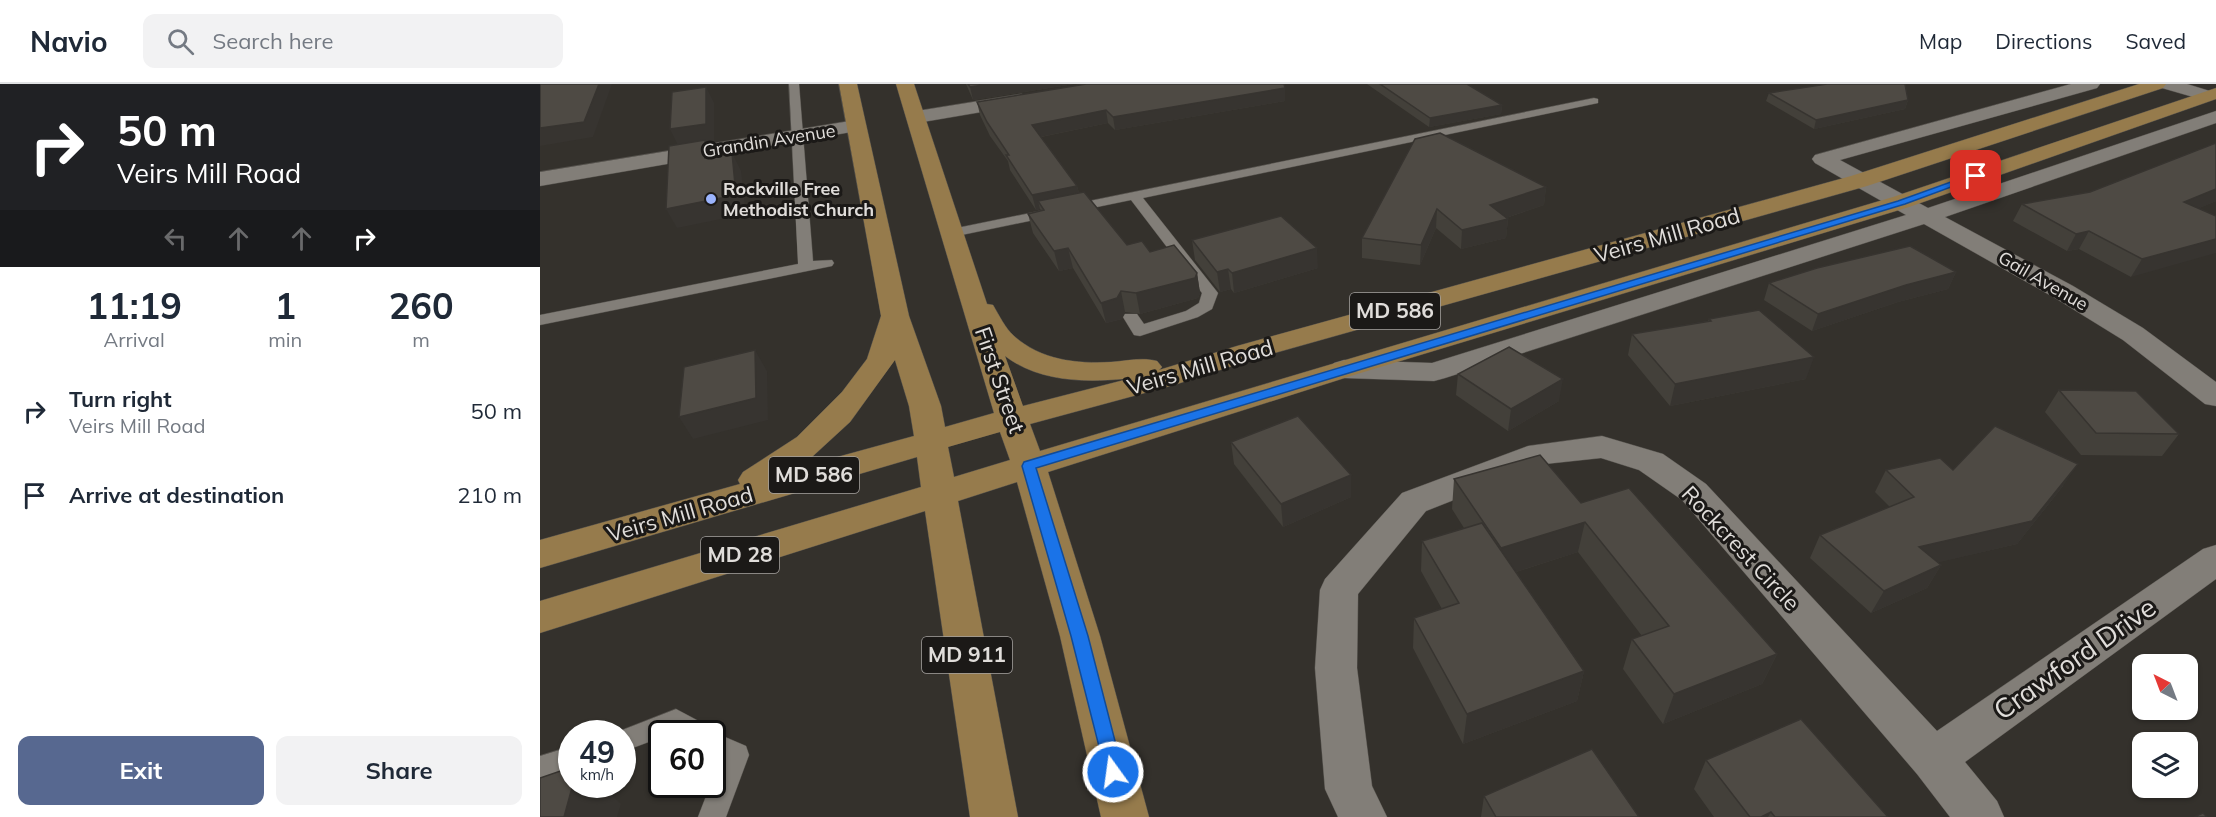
<!DOCTYPE html>
<html lang="en">
<head>
<meta charset="utf-8">
<style>
	:root { --surface:#fff; --page:#f2f2f3; --text:#1f2937; --muted:#747a83; --line:#e0e1e3; --accent:#576890 }
	body { margin:0; font-family:Mulish,sans-serif; background:var(--page); color:var(--text); height:100vh; display:flex; flex-direction:column; font-size:22px; white-space:nowrap }
	* { box-sizing:border-box; margin:0 }
	p { font-size:20px; color:var(--muted) }
	.icon { flex:none; width:33px; height:33px; fill:none; stroke:currentColor; stroke-width:2; stroke-linecap:round; stroke-linejoin:round }
	.map { position:relative; flex:1; overflow:hidden }
	.panel { display:flex; flex-direction:column; background:var(--surface); width:540px }
	.panel>* { flex:none }
	.banner { background:#202124; color:#fff; overflow:hidden }
	.needle { width:39px; rotate:318deg }
	.tools { position:absolute; left:1592px; top:570px; display:grid; gap:12px }
	.tools a { display:grid; place-items:center; width:66px; height:66px; border-radius:12px; background:var(--surface); box-shadow:0 2px 4px #0004; font-size:30px }
	.speed { position:absolute; left:18px; top:636px; display:flex; gap:12px; font-size:30px; font-weight:700; text-align:center }
	.speed>* { display:grid; place-content:center; width:78px; height:78px; border-radius:50%; background:var(--surface); box-shadow:0 2px 4px #0004; line-height:1 }
	.speed small { font-size:15px; font-weight:400 }
	.speed .limit { border:3px solid #111; border-radius:9px; background:#fff; color:#111 }
	.pin { position:absolute; display:grid; place-items:center; width:51px; height:51px; color:#fff; margin:-26px; border-radius:12px; box-shadow:0 3px 9px #0006 }
	.me { position:absolute; width:66px; margin:-33px; rotate:346deg; stroke-linejoin:round; filter:drop-shadow(0 0 4px #0008) }
	.turn { display:flex; align-items:center; gap:21px; height:126px; padding:0 18px; font-size:27px }
	.turn .icon { width:78px; height:78px; stroke-width:2.5 }
	.turn b { display:block; font-size:42px; line-height:51px }
	.lanes { display:flex; align-items:center; height:57px; padding:0 18px; background:#0003; justify-content:center; gap:30px; direction:ltr }
	.lanes .off { opacity:.35 }
	.eta { display:flex; justify-content:space-evenly; align-items:center; height:102px; text-align:center }
	.eta b { font-size:36px; font-weight:700; line-height:42px }
	.cta { display:flex; gap:12px; margin-top:auto; padding:12px 18px }
	.cta a { flex:1; height:69px; border-radius:12px; background:var(--accent); color:#fff; font-size:24px; font-weight:700; line-height:69px; text-align:center }
	.cta a+a { background:var(--page); color:var(--text) }
	ul { padding:0; list-style:none }
	li { display:flex; align-items:center; gap:18px; height:84px; padding:0 18px }
	li div { flex:1 }
	li b { display:block; font-size:22px }
	li em { font-style:normal }
	header { display:flex; align-items:center; gap:36px; box-sizing:border-box; height:84px; padding:0 30px; background:var(--surface); border-bottom:2px solid var(--line) }
	header strong { font-size:28px }
	nav { display:flex; gap:33px; margin-inline-start:auto; font-size:21px }
	.search { width:420px; height:54px; background:var(--page); display:flex; align-items:center; gap:15px; box-sizing:border-box; padding:0 21px; border-radius:12px; color:var(--muted); font-size:22px }
	main { display:flex; flex:1; min-height:0 }
	.map>svg:first-child { display:block }
	.lines { fill:none; stroke-linecap:round; stroke-linejoin:round }
	.lane-casing { stroke:#53504b; stroke-width:1 }
	.street-casing { stroke:#53504b; stroke-width:1 }
	.primary-casing { stroke:#53504b; stroke-width:1 }
	.lane { fill:#827e78; fill-rule:evenodd }
	.street { fill:#827e78; fill-rule:evenodd }
	.primary { fill:#967b4c; fill-rule:evenodd }
	.wall { fill:#43403a }
	.shaded-wall { fill:#373430 }
	.building { fill:#4e4a44; stroke:#373430; stroke-width:1.5 }
	.route { fill:#1a73e8; stroke:#114b97; stroke-width:1.5 }
	.poi-dot { fill:#9bb4fd; stroke:#1b1917; stroke-width:2 }
	.labels { text-anchor:middle; stroke-width:6; stroke-linejoin:round; paint-order:stroke }
	.far-street-label { font-size:18px; fill:#e0ddda; stroke:#1b1917 }
	.far-poi-label { font-size:18px; font-weight:bold; fill:#e0ddda; stroke:#1b1917; text-anchor:start }
	.shield { fill:#1b1917; stroke:#a5a2a0; stroke-width:1.5 }
	.shield-label { font-size:21px; font-weight:bold; fill:#e0ddda }
	.street-label { font-size:22px; fill:#e0ddda; stroke:#1b1917 }
	.near-street-label { font-size:27px; fill:#e0ddda; stroke:#1b1917 }
</style>
</head>
<body>
<header>
<strong>Navio</strong>
<div class="search"><svg class="icon" aria-label="search" viewBox="0 0 24 24"><circle cx="10" cy="10" r="6"/><path d="M15 15l6 6"/></svg>Search here</div>
<nav><a>Map</a><a>Directions</a><a>Saved</a></nav>
</header>
<main>
<section class="panel">
<div class="banner">
<div class="turn"><svg class="icon" aria-label="right" viewBox="0 0 24 24"><path d="M7 20v-9h11M14 6l5 5-5 5"/></svg><div><b>50 m</b>Veirs Mill Road</div></div>
<div class="lanes"><svg class="icon off" aria-label="left" viewBox="0 0 24 24"><path d="M17 20v-9H6M10 6l-5 5 5 5"/></svg><svg class="icon off" aria-label="ahead" viewBox="0 0 24 24"><path d="M12 20V5M6 11l6-6 6 6"/></svg><svg class="icon off" aria-label="ahead" viewBox="0 0 24 24"><path d="M12 20V5M6 11l6-6 6 6"/></svg><svg class="icon" aria-label="right" viewBox="0 0 24 24"><path d="M7 20v-9h11M14 6l5 5-5 5"/></svg></div>
</div>
<div class="eta">
<div><b>11:19</b><p>Arrival</p></div>
<div><b>1</b><p>min</p></div>
<div><b>260</b><p>m</p></div>
</div>
<ul>
<li><svg class="icon" aria-label="right" viewBox="0 0 24 24"><path d="M7 20v-9h11M14 6l5 5-5 5"/></svg><div><b>Turn right</b><p>Veirs Mill Road</p></div><em>50 m</em></li>
<li><svg class="icon" aria-label="arrive" viewBox="0 0 24 24"><path d="M6 21V4h12l-3 4 3 4H6"/></svg><div><b>Arrive at destination</b></div><em>210 m</em></li>
</ul>
<div class="cta"><a>Exit</a><a>Share</a></div>
</section>
<div class="map">
<svg width="1676" height="733" viewBox="0 0 1676 733">
	<rect width="100%" height="100%" fill="#34312c"/>
	<g class="lines">
		<!-- lane casing -->
		<g class="lane-casing">
			<g id="lane">
				<polygon points="249,0 259,0 273,177 292,176 294,179 292,182 0,241 0,231 258,180"/>
				<polygon points="1054,14 1058,15 1058,19 603,114 678,209 672,225 658,233 600,252 594,251 583,233 585,230 597,230 604,240 646,227 659,219 662,209 591,116 412,153 405,149 412,145"/>
				<polygon points="136,625 168,642 171,647 206,662 209,671 186,733 158,733 180,676 172,672 172,650 122,650 122,653 82,668 82,650 72,650"/>
				<polygon points="32,662 32,686 0,698 0,672"/>
			</g>
		</g>
		<!-- street casing -->
		<g class="street-casing">
			<g id="street">
				<polygon points="1531,0 1560,0 1557,4 1300,76 1388,124 1676,27 1676,39 1405,133 1533,202 1603,244 1676,298 1676,322 1665,320 1583,256 1515,214 1384,140 905,294 894,297 804,294 794,291 789,285 794,279 804,276 892,279 1366,131 1275,79 1272,75 1275,71"/>
				<polygon points="1619,0 1647,0 1673,8 1676,12 1667,17 1622,4"/>
				<polygon points="482,10 491,16 489,20 377,39 367,33 377,27"/>
				<polygon points="316,36 323,38 326,42 323,46 0,102 0,88"/>
				<polygon points="1062,352 1123,370 1166,400 1397,647 1663,465 1676,461 1676,495 1425,678 1457,717 1464,733 1410,733 1377,690 1142,416 1099,386 1061,374 1005,380 886,427 818,510 817,584 832,702 847,733 798,733 785,705 775,584 780,506 785,495 862,409 988,362"/>
			</g>
		</g>
		<!-- primary casing -->
		<g class="primary-casing">
			<path id="primary" d="M 299,0 L 317,0 L 369,232 L 401,322 L 405,343 L 454,329 L 356,0 L 374,0 L 447,220 L 453,221 C 459,231 465,244 474,252 C 501,276 536,280 571,278 C 587,277 602,273 617,277 L 622,283 L 619,286 L 697,262 L 1311,92 L 1599,0 L 1626,0 L 1623,4 L 1327,102 L 717,274 L 634,301 L 490,340 L 500,367 L 1353,113 L 1676,4 L 1676,15 L 1369,123 L 814,291 L 508,388 L 560,552 L 609,733 L 561,733 L 520,552 L 477,398 L 418,417 L 478,733 L 430,733 L 385,427 L 0,549 L 0,517 L 381,403 L 377,373 L 0,484 L 0,456 L 200,400 L 198,396 L 203,388 L 257,353 L 302,308 L 327,275 L 341,232 ZM 465,272 C 500,299 550,299 592,294 L 483,322 ZM 355,276 L 369,322 L 374,352 L 261,383 L 310,338 ZM 460,348 L 470,376 L 414,393 L 408,363 Z"/>
		</g>
		<!-- lane -->
		<use href="#lane" class="lane"/>
		<!-- street -->
		<use href="#street" class="street"/>
		<!-- primary -->
		<use href="#primary" class="primary"/>
	</g>
	<!-- wall -->
	<g class="wall">
		<polygon points="426,0 534,0 433,16"/>
		<polygon points="827,0 927,0 962,21 961,30 889,43"/>
		<polygon points="1229,9 1368,16 1365,25 1274,45 1226,17"/>
		<polygon points="745,17 575,46 568,39 501,53 537,102 539,109 587,161 610,168 657,189 660,209 658,214 600,230 585,228 582,235 566,239 533,184 519,187 493,149 488,130 501,126 500,125 496,126 470,86 468,77 450,52 440,31 437,18"/>
		<polygon points="875,55 1006,103 1004,121 966,134 968,135 966,154 921,165 896,144 880,181 822,174 822,154"/>
		<polygon points="1676,59 1676,117 1659,124 1591,193 1539,165 1527,167 1473,137 1482,120 1550,108"/>
		<polygon points="652,156 778,184 694,209 691,205 680,208 655,176"/>
		<polygon points="1416,188 1408,205 1358,218 1272,247 1224,216 1229,199"/>
		<polygon points="1169,235 1266,295 1130,322 1088,271 1092,250 1168,237"/>
		<polygon points="918,290 1019,317 968,347 916,311"/>
		<polygon points="1519,306 1639,350 1622,372 1541,371 1505,328"/>
		<polygon points="691,358 811,391 811,413 743,443 694,380"/>
		<polygon points="1346,386 1413,386 1523,402 1477,460 1398,478 1401,481 1387,504 1331,529 1270,474 1280,451 1350,423 1335,408"/>
		<polygon points="914,395 1041,419 1237,570 1222,600 1123,640 1083,585 1092,555 1102,552 1038,468 976,488 1044,587 1037,617 923,660 873,564 874,534 902,525 881,487 882,457 924,444 912,425"/>
		<polygon points="1166,676 1348,733 1174,733 1154,705"/>
		<polygon points="944,712 1099,733 941,733"/>
	</g>
	<!-- shaded-wall -->
	<g class="shaded-wall">
		<polygon points="59,0 72,0 53,53 0,62 0,44"/>
		<polygon points="449,0 534,0 433,16 430,3"/>
		<polygon points="166,3 174,19 174,57 166,58 174,74 165,74 139,63 130,45"/>
		<polygon points="745,4 745,17 575,46 573,33"/>
		<polygon points="1368,16 1365,25 1274,45 1276,36"/>
		<polygon points="962,21 961,30 889,43 890,34"/>
		<polygon points="566,26 568,39 495,54 492,41"/>
		<polygon points="192,69 201,87 206,130 137,144 126,125"/>
		<polygon points="537,102 541,116 498,117 500,125 496,126 492,111"/>
		<polygon points="1006,103 1004,121 951,139 968,135 966,154 921,165 922,146 950,121"/>
		<polygon points="1676,105 1676,117 1634,135 1644,118"/>
		<polygon points="897,125 896,144 880,181 881,161"/>
		<polygon points="1549,147 1539,165 1527,167 1536,150"/>
		<polygon points="1676,155 1676,169 1591,193 1602,175"/>
		<polygon points="528,164 533,184 519,187 514,167"/>
		<polygon points="777,164 778,184 694,209 692,189"/>
		<polygon points="688,185 691,205 680,208 677,188"/>
		<polygon points="1416,188 1408,205 1358,218 1272,247 1278,230 1366,201"/>
		<polygon points="657,189 660,209 658,214 600,230 596,209"/>
		<polygon points="581,207 585,228 582,235 566,239 561,219"/>
		<polygon points="215,266 227,287 228,336 153,355 139,333"/>
		<polygon points="1274,273 1266,295 1130,322 1135,300"/>
		<polygon points="1023,295 1019,317 968,347 971,325"/>
		<polygon points="1538,380 1523,402 1477,460 1366,486 1379,463"/>
		<polygon points="811,391 811,413 743,443 741,420"/>
		<polygon points="1045,438 1038,468 957,494 961,464"/>
		<polygon points="1401,481 1387,504 1331,529 1344,507"/>
		<polygon points="1237,570 1222,600 1123,640 1134,610"/>
		<polygon points="1044,587 1037,617 923,660 927,630"/>
		<polygon points="33,700 60,700 81,720 77,733 24,733"/>
		<polygon points="1231,728 1228,733 1221,733"/>
	</g>
	<!-- building -->
	<g class="building">
		<polygon points="0,0 59,0 44,38 0,44"/>
		<polygon points="428,0 449,0 430,3"/>
		<polygon points="546,0 744,0 745,4 573,33 566,26 492,41 537,102 492,111 466,71 469,71 447,38 437,18"/>
		<polygon points="840,0 927,0 962,21 890,34"/>
		<polygon points="1287,0 1365,0 1368,16 1276,36 1229,9"/>
		<polygon points="166,3 166,40 130,45 132,8"/>
		<polygon points="900,49 1006,103 950,121 968,135 922,146 897,125 881,161 822,154 875,55"/>
		<polygon points="165,56 165,74 192,69 196,111 126,125 129,62"/>
		<polygon points="1676,59 1676,105 1644,118 1676,132 1676,155 1602,175 1549,147 1536,150 1482,120 1550,108"/>
		<polygon points="544,108 587,161 602,157 610,168 634,161 657,189 655,194 596,209 581,207 577,214 561,219 528,164 514,167 488,130 504,126 498,117"/>
		<polygon points="741,132 777,164 692,189 688,185 677,188 652,156"/>
		<polygon points="1370,162 1416,188 1366,201 1278,230 1229,199 1277,184"/>
		<polygon points="1219,226 1274,273 1135,300 1092,250 1171,237 1169,235"/>
		<polygon points="969,263 1023,295 971,325 918,290"/>
		<polygon points="215,266 216,314 139,333 144,283"/>
		<polygon points="1519,306 1596,307 1639,350 1556,349"/>
		<polygon points="758,332 811,391 741,420 691,358"/>
		<polygon points="1455,342 1538,380 1492,437 1379,463 1401,481 1344,507 1280,451 1374,413 1346,386 1400,374 1413,386"/>
		<polygon points="1000,371 1041,419 1089,404 1237,570 1134,610 1092,555 1129,542 1045,438 961,464 914,395"/>
		<polygon points="942,439 1044,587 927,630 874,534 919,519 882,457"/>
		<polygon points="1261,635 1348,733 1235,733 1231,728 1221,733 1210,733 1166,676"/>
		<polygon points="1052,665 1099,733 956,733 944,712"/>
		<polygon points="32,683 32,700 33,700 24,733 0,733 0,694"/>
		<polygon points="1663,729 1667,733 1654,733"/>
	</g>
	<!-- route -->
	<polygon class="route" points="1433,90 1441,92 1365,120 496,384 548,552 583,688 580,694 573,697 567,694 531,552 482,382 484,378 1358,117"/>
	<!-- markers -->
	<circle class="poi-dot" cx="171" cy="115" r="6"/>
	<g class="labels">
		<!-- far-street labels -->
		<g class="far-street-label">
			<text transform="translate(229 57) rotate(-9)" y="6">Grandin Avenue</text>
			<text transform="translate(1503 197) rotate(30)" y="6">Gail Avenue</text>
		</g>
		<!-- far-poi labels -->
		<g class="far-poi-label">
			<text x="183" y="111">Rockville Free<tspan x="183" dy="21">Methodist Church</tspan></text>
		</g>
		<!-- shield labels -->
		<g class="shield">
			<rect x="810" y="209" width="90" height="36" rx="4.5"/>
			<rect x="229" y="373" width="90" height="36" rx="4.5"/>
			<rect x="161" y="453" width="78" height="36" rx="4.5"/>
			<rect x="382" y="553" width="90" height="36" rx="4.5"/>
		</g>
		<g class="shield-label">
			<text x="855" y="234">MD 586</text>
			<text x="274" y="398">MD 586</text>
			<text x="200" y="478">MD 28</text>
			<text x="427" y="578">MD 911</text>
		</g>
		<!-- street labels -->
		<g class="street-label">
			<text transform="translate(1127 151) rotate(-16)" y="8">Veirs Mill Road</text>
			<text transform="translate(660 283) rotate(-16)" y="8">Veirs Mill Road</text>
			<text transform="translate(460 296) rotate(71)" y="8">First Street</text>
			<text transform="translate(140 430) rotate(-16)" y="8">Veirs Mill Road</text>
			<text transform="translate(1201 464) rotate(47)" y="8">Rockcrest Circle</text>
		</g>
		<!-- near-street labels -->
		<g class="near-street-label">
			<text transform="translate(1535 575) rotate(-35)" y="9">Crawford Drive</text>
		</g>
	</g>
</svg>
<div class="tools">
<a><svg class="needle" viewBox="-14 -14 28 28"><path d="M0-13l5 13h-10z" fill="#e53935"/><path d="M0 13l5-13h-10z" fill="#747a83"/></svg></a>
<a><svg class="icon" aria-label="layers" viewBox="0 0 24 24"><path d="M12 4l9 5-9 5-9-5zM3 14l9 5 9-5"/></svg></a>
</div>
<div class="speed"><div>49<small>km/h</small></div><div class="limit">60</div></div>
<div class="pin" style="left:1436px;top:92px;background:#d93025"><svg class="icon" aria-label="arrive" viewBox="0 0 24 24"><path d="M6 21V4h12l-3 4 3 4H6"/></svg></div>
<svg class="me" style="left:573px;top:688px" viewBox="-20 -20 40 40"><circle r="17" fill="#1a73e8" stroke="#fff" stroke-width="3"/><path d="M0-11L8 9 0 5-8 9z" fill="#fff"/></svg>
</div>
</main>
</body>
</html>
